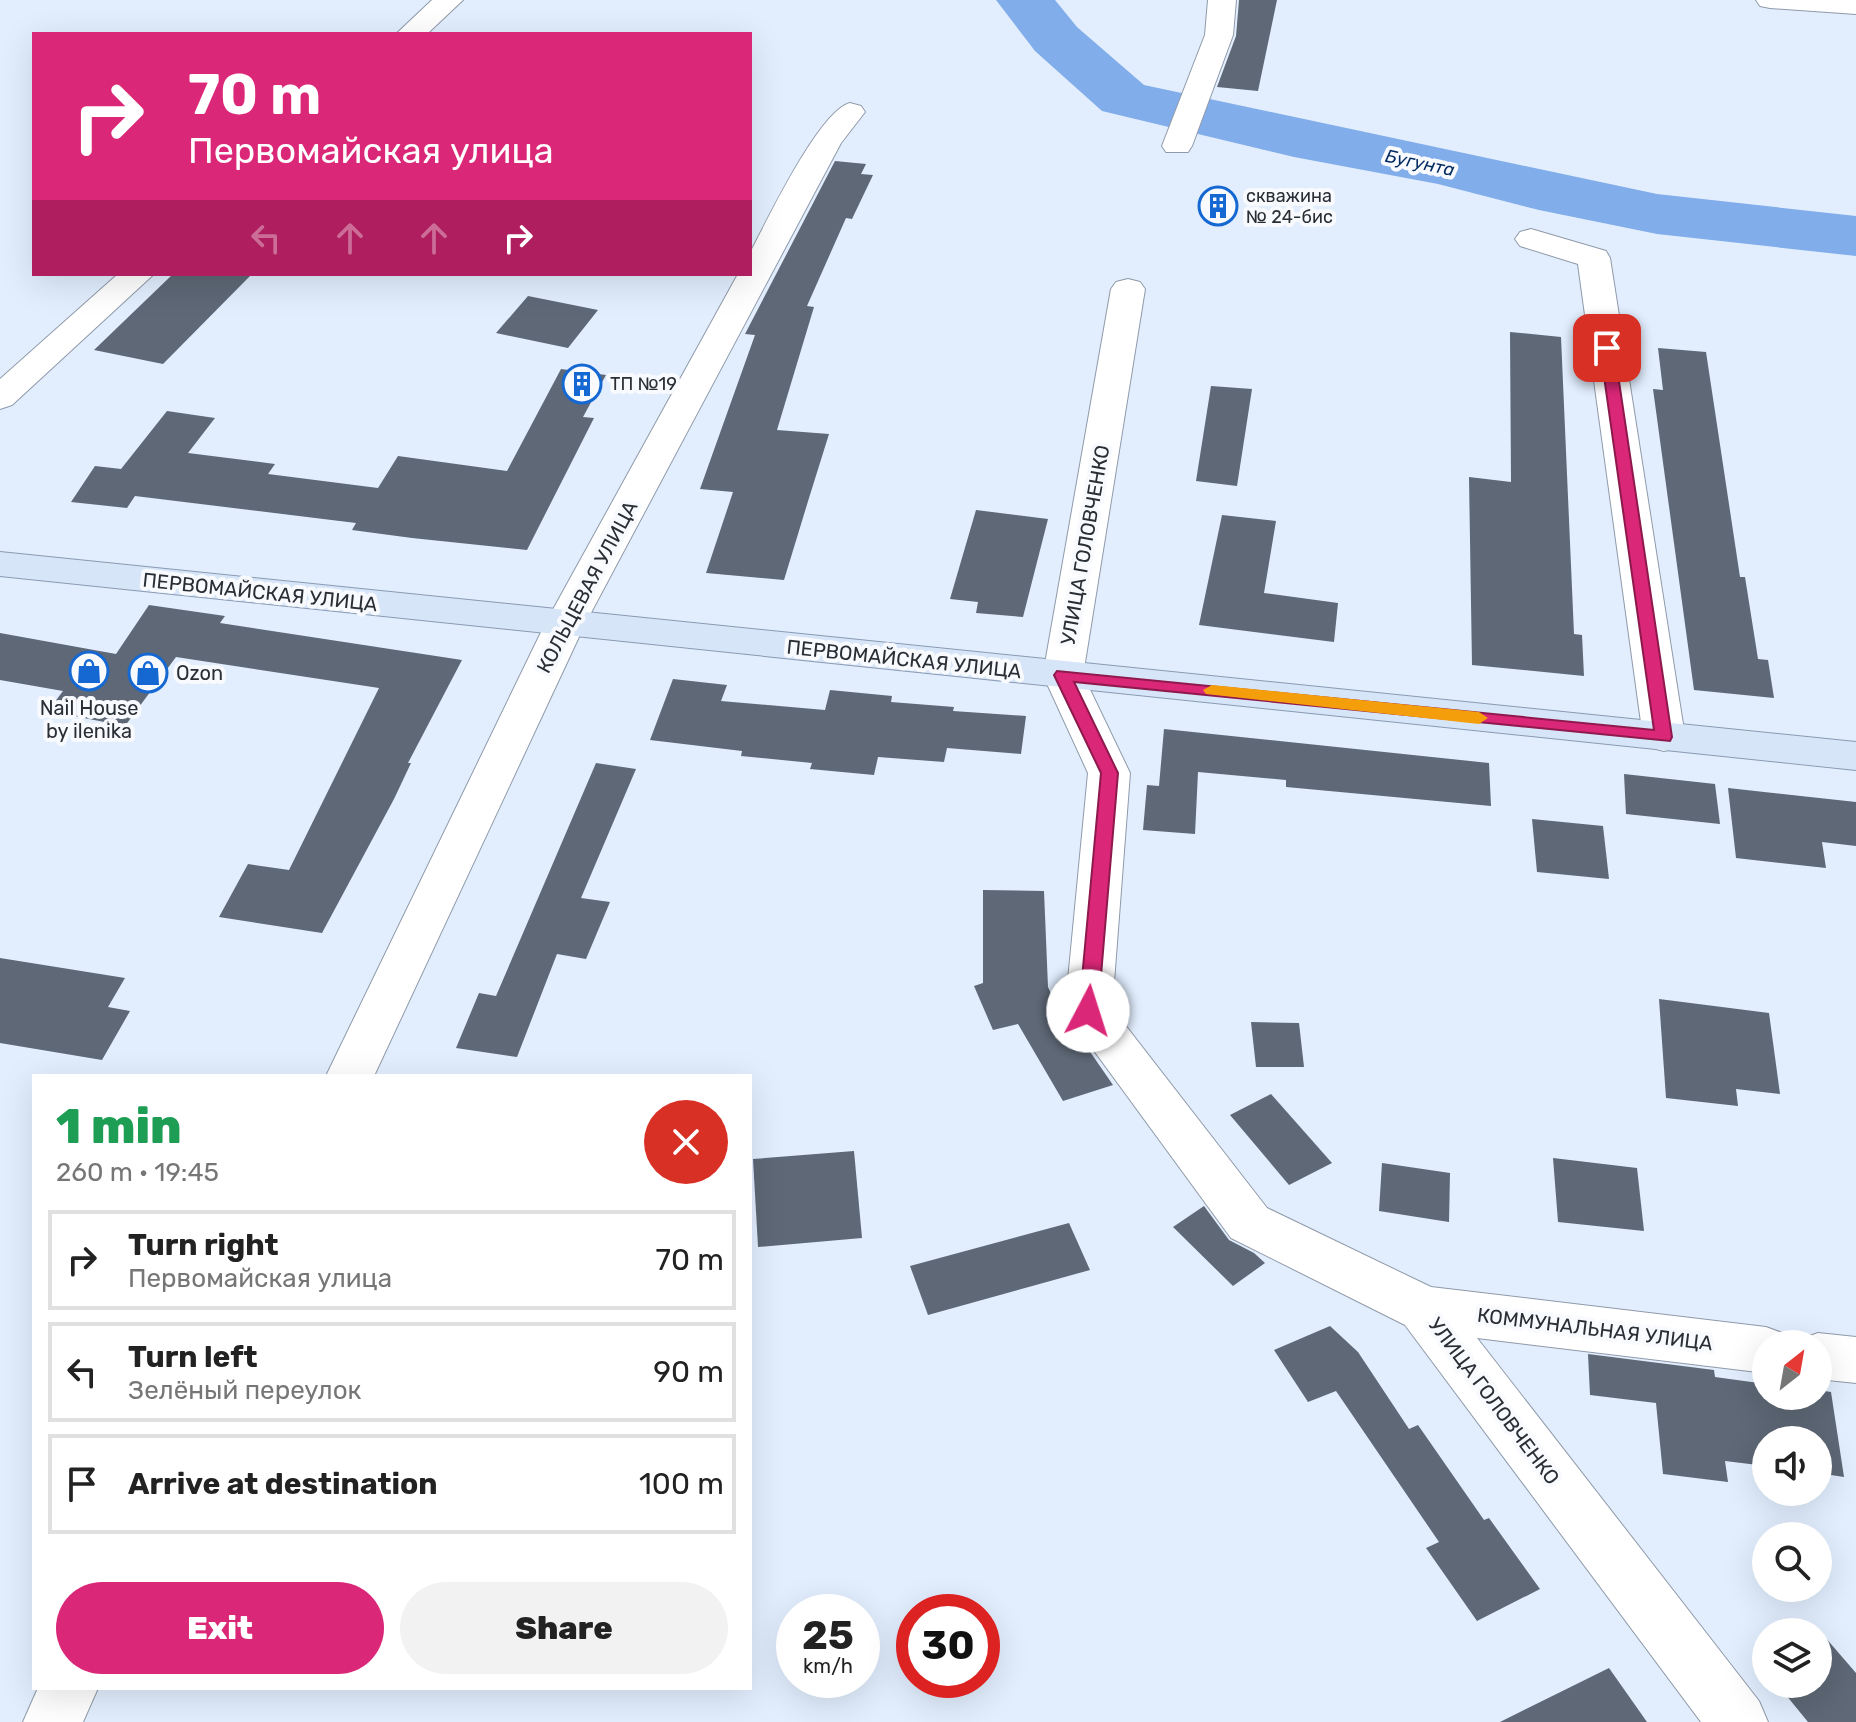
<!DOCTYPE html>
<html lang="en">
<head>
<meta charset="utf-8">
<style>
	:root { --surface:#fff; --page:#f2f2f2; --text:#222; --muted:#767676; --line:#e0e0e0; --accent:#db2777 }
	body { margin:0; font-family:Rubik,sans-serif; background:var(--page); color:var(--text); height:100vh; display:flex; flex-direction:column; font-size:30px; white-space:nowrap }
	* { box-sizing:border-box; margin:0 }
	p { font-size:26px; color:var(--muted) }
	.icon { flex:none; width:44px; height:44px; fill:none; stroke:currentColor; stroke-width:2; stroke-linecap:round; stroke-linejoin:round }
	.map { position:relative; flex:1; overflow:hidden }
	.side { position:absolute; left:32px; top:1074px; width:720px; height:616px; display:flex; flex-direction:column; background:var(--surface); border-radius:0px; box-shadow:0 8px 32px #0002 }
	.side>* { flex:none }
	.top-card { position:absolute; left:32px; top:32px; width:720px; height:244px; border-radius:0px; box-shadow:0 8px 32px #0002; background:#db2777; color:#fff; overflow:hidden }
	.needle { width:52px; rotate:31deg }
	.tools { position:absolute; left:1752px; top:1330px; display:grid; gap:16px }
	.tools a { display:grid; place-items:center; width:80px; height:80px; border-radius:50%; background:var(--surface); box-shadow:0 8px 32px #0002; font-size:40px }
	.speed { position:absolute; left:776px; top:1594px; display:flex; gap:16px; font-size:40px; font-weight:700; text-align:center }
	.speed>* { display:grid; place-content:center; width:104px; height:104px; border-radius:50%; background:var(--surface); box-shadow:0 8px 32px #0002; line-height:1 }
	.speed small { font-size:20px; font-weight:400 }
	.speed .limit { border:12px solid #d22; background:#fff; color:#111 }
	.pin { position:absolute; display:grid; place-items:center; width:68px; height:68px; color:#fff; margin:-34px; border-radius:16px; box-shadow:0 4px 12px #0006 }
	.me { position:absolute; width:88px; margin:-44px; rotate:5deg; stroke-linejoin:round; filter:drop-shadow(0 0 6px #0008) }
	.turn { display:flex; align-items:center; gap:28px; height:168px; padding:0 24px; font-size:36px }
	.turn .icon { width:104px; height:104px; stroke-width:2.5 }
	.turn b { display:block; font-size:56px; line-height:68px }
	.lanes { display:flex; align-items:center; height:76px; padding:0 24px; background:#0003; justify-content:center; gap:40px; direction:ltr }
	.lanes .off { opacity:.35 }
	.round { display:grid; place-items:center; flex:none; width:84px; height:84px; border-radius:42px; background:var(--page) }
	.overview { display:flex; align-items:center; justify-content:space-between; height:136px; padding:0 24px }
	h1 { font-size:48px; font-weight:800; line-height:60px; color:#1e9e55 }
	.cta { display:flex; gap:16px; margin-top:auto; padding:16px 24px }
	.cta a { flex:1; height:92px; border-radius:48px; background:var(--accent); color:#fff; font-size:32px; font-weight:800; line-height:92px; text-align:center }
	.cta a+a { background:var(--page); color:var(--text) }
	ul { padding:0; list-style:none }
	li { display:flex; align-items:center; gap:24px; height:100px; margin:0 16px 12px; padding:0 8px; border:4px solid var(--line); border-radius:0px }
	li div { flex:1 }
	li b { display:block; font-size:30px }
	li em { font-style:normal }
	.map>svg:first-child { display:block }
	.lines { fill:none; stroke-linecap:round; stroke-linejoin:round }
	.river { fill:#82adeb; fill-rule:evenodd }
	.building { fill:#5e6876 }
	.minor-casing { stroke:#8f9aa9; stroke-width:2 }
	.major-casing { stroke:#899ab1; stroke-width:2 }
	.minor { fill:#fff; fill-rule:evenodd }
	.major { fill:#d7e5f8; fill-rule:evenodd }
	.route { fill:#db2777; stroke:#8e194d; stroke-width:2 }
	.slow { fill:#f59e0b }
	.labels { text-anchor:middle; stroke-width:8; stroke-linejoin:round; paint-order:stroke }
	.far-water-label { font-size:18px; font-style:italic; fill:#00295f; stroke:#f8fafe }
	.far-poi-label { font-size:18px; fill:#2a2f35; stroke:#f8fafe; text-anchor:start }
	.street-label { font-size:20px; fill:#2a2f35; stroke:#f8fafe }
	.poi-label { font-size:20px; fill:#2a2f35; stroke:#f8fafe; text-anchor:start }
</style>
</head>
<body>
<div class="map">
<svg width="1856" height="1722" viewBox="0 0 1856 1722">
	<rect width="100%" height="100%" fill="#e2eefe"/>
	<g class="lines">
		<!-- river -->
		<polygon class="river" points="996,0 1055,0 1077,27 1144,85 1657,194 1856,216 1856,256 1657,234 1539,210 1438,184 1294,157 1102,111 1035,51"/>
	</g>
	<!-- building -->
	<g class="building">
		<polygon points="1239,0 1277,0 1258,91 1217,87 1236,36"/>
		<polygon points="835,161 866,164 861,174 873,175 852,219 846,218 807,306 814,307 777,430 829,434 809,498 784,580 706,573 733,492 700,489 755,335 745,334"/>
		<polygon points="173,274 252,274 163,364 94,350"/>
		<polygon points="528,296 598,310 568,348 496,333"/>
		<polygon points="1510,332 1561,337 1574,634 1582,635 1584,676 1472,665 1469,477 1511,482"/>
		<polygon points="1658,348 1706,352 1740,577 1745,577 1758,659 1768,660 1774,698 1694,690 1653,389 1663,390"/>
		<polygon points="561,369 606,375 583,417 594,418 527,550 412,538 352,530 356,523 135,496 127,508 71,502 95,466 121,469 167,411 215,418 188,453 275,464 268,474 378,488 398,456 507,471"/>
		<polygon points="1211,386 1252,389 1237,486 1196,481"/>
		<polygon points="976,510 1048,519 1023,617 976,613 978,602 950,599"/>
		<polygon points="1222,515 1276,521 1264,593 1338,603 1334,642 1199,625"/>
		<polygon points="149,605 225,616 220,623 462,660 408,763 411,763 394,799 322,933 219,917 248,864 289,870 379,688 176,657 125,726 48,711 63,691 0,680 0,633 116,654"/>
		<polygon points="673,679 727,685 721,701 825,710 830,690 892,696 891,702 954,707 953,711 1026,716 1021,754 947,748 944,762 878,757 874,775 810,769 812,763 741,756 742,751 650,740"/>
		<polygon points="1164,729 1489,763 1491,806 1286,787 1286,780 1198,772 1195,834 1143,830 1147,785 1159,786"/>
		<polygon points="596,763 636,769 581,898 610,902 586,959 557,954 517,1057 456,1048 479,993 496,996"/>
		<polygon points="1624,774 1715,784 1720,824 1626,814"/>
		<polygon points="1728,788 1856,802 1856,846 1822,842 1826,868 1736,858"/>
		<polygon points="1532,819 1603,826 1609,879 1537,872"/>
		<polygon points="983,890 1044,891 1048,987 1069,1032 1075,1030 1113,1085 1063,1101 1018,1024 993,1030 974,986 983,983"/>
		<polygon points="0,958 125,978 108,1007 130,1011 102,1060 0,1043"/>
		<polygon points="1659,999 1769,1013 1780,1094 1736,1089 1738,1106 1666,1098"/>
		<polygon points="1251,1022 1299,1023 1304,1067 1256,1067"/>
		<polygon points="1271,1094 1332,1163 1289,1185 1230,1115"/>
		<polygon points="854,1151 862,1238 758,1247 753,1159"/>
		<polygon points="1553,1158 1637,1168 1644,1231 1558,1222"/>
		<polygon points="1382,1163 1450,1173 1449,1222 1379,1211"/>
		<polygon points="1204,1206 1229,1240 1254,1253 1265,1263 1233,1286 1173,1227"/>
		<polygon points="1069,1223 1090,1270 928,1315 910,1266"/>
		<polygon points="1330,1326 1358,1352 1409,1429 1418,1425 1484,1520 1489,1518 1540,1589 1477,1621 1426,1548 1439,1542 1336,1391 1308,1402 1274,1350"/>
		<polygon points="1588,1354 1714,1370 1715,1377 1766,1384 1766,1396 1818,1396 1818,1390 1831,1392 1844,1477 1818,1473 1818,1440 1766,1440 1766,1466 1725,1461 1728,1482 1663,1474 1656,1403 1590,1395"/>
		<polygon points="1818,1629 1856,1673 1856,1722 1808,1722 1777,1684 1818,1684"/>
		<polygon points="1609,1668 1647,1722 1500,1722"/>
	</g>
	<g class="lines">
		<!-- minor casing -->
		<g class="minor-casing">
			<g id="minor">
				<polygon points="432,0 463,0 427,34 396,34"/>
				<polygon points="1208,0 1236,0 1233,35 1192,146 1188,152 1166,152 1162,146 1205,35"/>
				<polygon points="1756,0 1856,0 1856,14 1770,8 1760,6"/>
				<path d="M 850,103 L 861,106 L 865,112 L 841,143 L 585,624 L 374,1076 L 326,1076 L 545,624 L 738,274 L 750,274 L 750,253 C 767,221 819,111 850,103 Z"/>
				<polygon points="1531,229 1606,251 1610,258 1685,737 1679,747 1664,751 1649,747 1643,737 1578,264 1520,246 1515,239 1520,232"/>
				<polygon points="118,274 154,274 12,405 0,409 0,379"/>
				<polygon points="1128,279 1140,282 1145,289 1083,675 1130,773 1112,1008 1267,1208 1431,1287 1766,1327 1785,1334 1790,1344 1766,1344 1766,1373 1477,1338 1759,1701 1768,1722 1701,1722 1405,1325 1231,1238 1065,1011 1088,773 1043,675 1111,289 1116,282"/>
				<polygon points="1818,1333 1856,1337 1856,1383 1818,1379 1818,1344 1797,1344 1799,1340"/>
				<polygon points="38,1688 98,1688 83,1722 23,1722"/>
			</g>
		</g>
		<!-- major casing -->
		<g class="major-casing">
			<polygon id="major" points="0,552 1856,742 1856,770 0,576"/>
		</g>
		<!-- minor -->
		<use href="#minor" class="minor"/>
		<!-- major -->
		<use href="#major" class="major"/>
	</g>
	<!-- route -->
	<polygon class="route" points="1607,344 1614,348 1672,737 1670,741 1074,682 1118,773 1098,1011 1088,1019 1081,1016 1079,1011 1101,773 1054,675 1057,671 1654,730 1600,348"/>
	<!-- slow -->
	<polygon class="slow" points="1212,685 1479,712 1488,718 1479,724 1206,694 1203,690"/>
	<!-- icons -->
	<defs>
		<g id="building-ring" transform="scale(2)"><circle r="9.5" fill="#f8fafe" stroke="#1568d1" stroke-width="1.5"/><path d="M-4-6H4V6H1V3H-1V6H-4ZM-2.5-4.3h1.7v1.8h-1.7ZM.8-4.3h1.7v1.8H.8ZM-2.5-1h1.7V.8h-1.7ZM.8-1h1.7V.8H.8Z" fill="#1568d1"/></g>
		<g id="shop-ring" transform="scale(2)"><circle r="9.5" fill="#f8fafe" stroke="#1568d1" stroke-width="1.5"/><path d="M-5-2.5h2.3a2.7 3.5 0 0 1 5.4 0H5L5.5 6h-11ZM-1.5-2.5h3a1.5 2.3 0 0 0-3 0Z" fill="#1568d1"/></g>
	</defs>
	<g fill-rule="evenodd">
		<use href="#building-ring" x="1218" y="206"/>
		<use href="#building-ring" x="582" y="384"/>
		<use href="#shop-ring" x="89" y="671"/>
		<use href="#shop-ring" x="148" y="673"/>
	</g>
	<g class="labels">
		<!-- far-water labels -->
		<g class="far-water-label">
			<text transform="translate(1420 163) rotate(12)" y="6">Бугунта</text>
		</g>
		<!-- far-poi labels -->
		<g class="far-poi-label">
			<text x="1246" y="202">скважина<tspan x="1246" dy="21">№ 24-бис</tspan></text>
			<text x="610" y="390">ТП №19</text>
		</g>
		<!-- street labels -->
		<g class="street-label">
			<text transform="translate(1085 545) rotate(-80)" y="7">УЛИЦА ГОЛОВЧЕНКО</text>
			<text transform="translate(587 587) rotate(-62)" y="7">КОЛЬЦЕВАЯ УЛИЦА</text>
			<text transform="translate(260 592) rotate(6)" y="7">ПЕРВОМАЙСКАЯ УЛИЦА</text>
			<text transform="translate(904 659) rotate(6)" y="7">ПЕРВОМАЙСКАЯ УЛИЦА</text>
			<text transform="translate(1595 1329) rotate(7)" y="7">КОММУНАЛЬНАЯ УЛИЦА</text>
			<text transform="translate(1494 1401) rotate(53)" y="7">УЛИЦА ГОЛОВЧЕНКО</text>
		</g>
		<!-- poi labels -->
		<g class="poi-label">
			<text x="176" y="680">Ozon</text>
			<text x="89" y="715" text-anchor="middle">Nail House<tspan x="89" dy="23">by ilenika</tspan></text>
		</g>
	</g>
</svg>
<div class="tools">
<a><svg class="needle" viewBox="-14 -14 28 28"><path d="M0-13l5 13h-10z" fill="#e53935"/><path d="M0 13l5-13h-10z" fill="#767676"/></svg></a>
<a><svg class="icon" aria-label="sound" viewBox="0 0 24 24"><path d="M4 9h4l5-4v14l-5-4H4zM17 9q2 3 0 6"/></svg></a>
<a><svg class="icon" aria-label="search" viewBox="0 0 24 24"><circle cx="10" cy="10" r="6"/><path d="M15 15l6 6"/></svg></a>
<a><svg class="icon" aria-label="layers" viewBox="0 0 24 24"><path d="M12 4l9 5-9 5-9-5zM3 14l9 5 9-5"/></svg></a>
</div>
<div class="speed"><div>25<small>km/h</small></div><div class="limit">30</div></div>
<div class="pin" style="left:1607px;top:348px;background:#d93025"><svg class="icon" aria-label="arrive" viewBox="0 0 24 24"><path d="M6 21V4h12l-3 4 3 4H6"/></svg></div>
<svg class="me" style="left:1088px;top:1011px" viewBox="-20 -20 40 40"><circle r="19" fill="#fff"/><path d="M0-13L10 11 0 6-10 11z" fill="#db2777"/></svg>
<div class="top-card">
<div class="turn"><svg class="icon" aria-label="right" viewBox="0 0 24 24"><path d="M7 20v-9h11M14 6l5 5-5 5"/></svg><div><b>70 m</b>Первомайская улица</div></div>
<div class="lanes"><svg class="icon off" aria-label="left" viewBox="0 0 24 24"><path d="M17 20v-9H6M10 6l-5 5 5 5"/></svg><svg class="icon off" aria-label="ahead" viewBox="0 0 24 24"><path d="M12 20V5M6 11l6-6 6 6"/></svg><svg class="icon off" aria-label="ahead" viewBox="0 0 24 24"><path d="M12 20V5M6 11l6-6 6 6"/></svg><svg class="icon" aria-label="right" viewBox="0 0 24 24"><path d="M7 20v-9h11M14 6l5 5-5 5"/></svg></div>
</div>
<section class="side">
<div class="overview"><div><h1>1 min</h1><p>260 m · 19:45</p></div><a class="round" style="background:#d93025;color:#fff"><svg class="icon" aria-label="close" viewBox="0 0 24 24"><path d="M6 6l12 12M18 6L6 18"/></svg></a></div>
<ul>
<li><svg class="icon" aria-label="right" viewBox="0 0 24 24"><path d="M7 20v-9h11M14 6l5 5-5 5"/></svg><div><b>Turn right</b><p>Первомайская улица</p></div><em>70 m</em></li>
<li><svg class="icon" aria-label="left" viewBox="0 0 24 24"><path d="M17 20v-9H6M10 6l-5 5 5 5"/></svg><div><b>Turn left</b><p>Зелёный переулок</p></div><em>90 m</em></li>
<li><svg class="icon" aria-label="arrive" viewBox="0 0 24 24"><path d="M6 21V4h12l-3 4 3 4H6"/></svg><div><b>Arrive at destination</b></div><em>100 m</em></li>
</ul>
<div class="cta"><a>Exit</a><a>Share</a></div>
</section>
</div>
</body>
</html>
